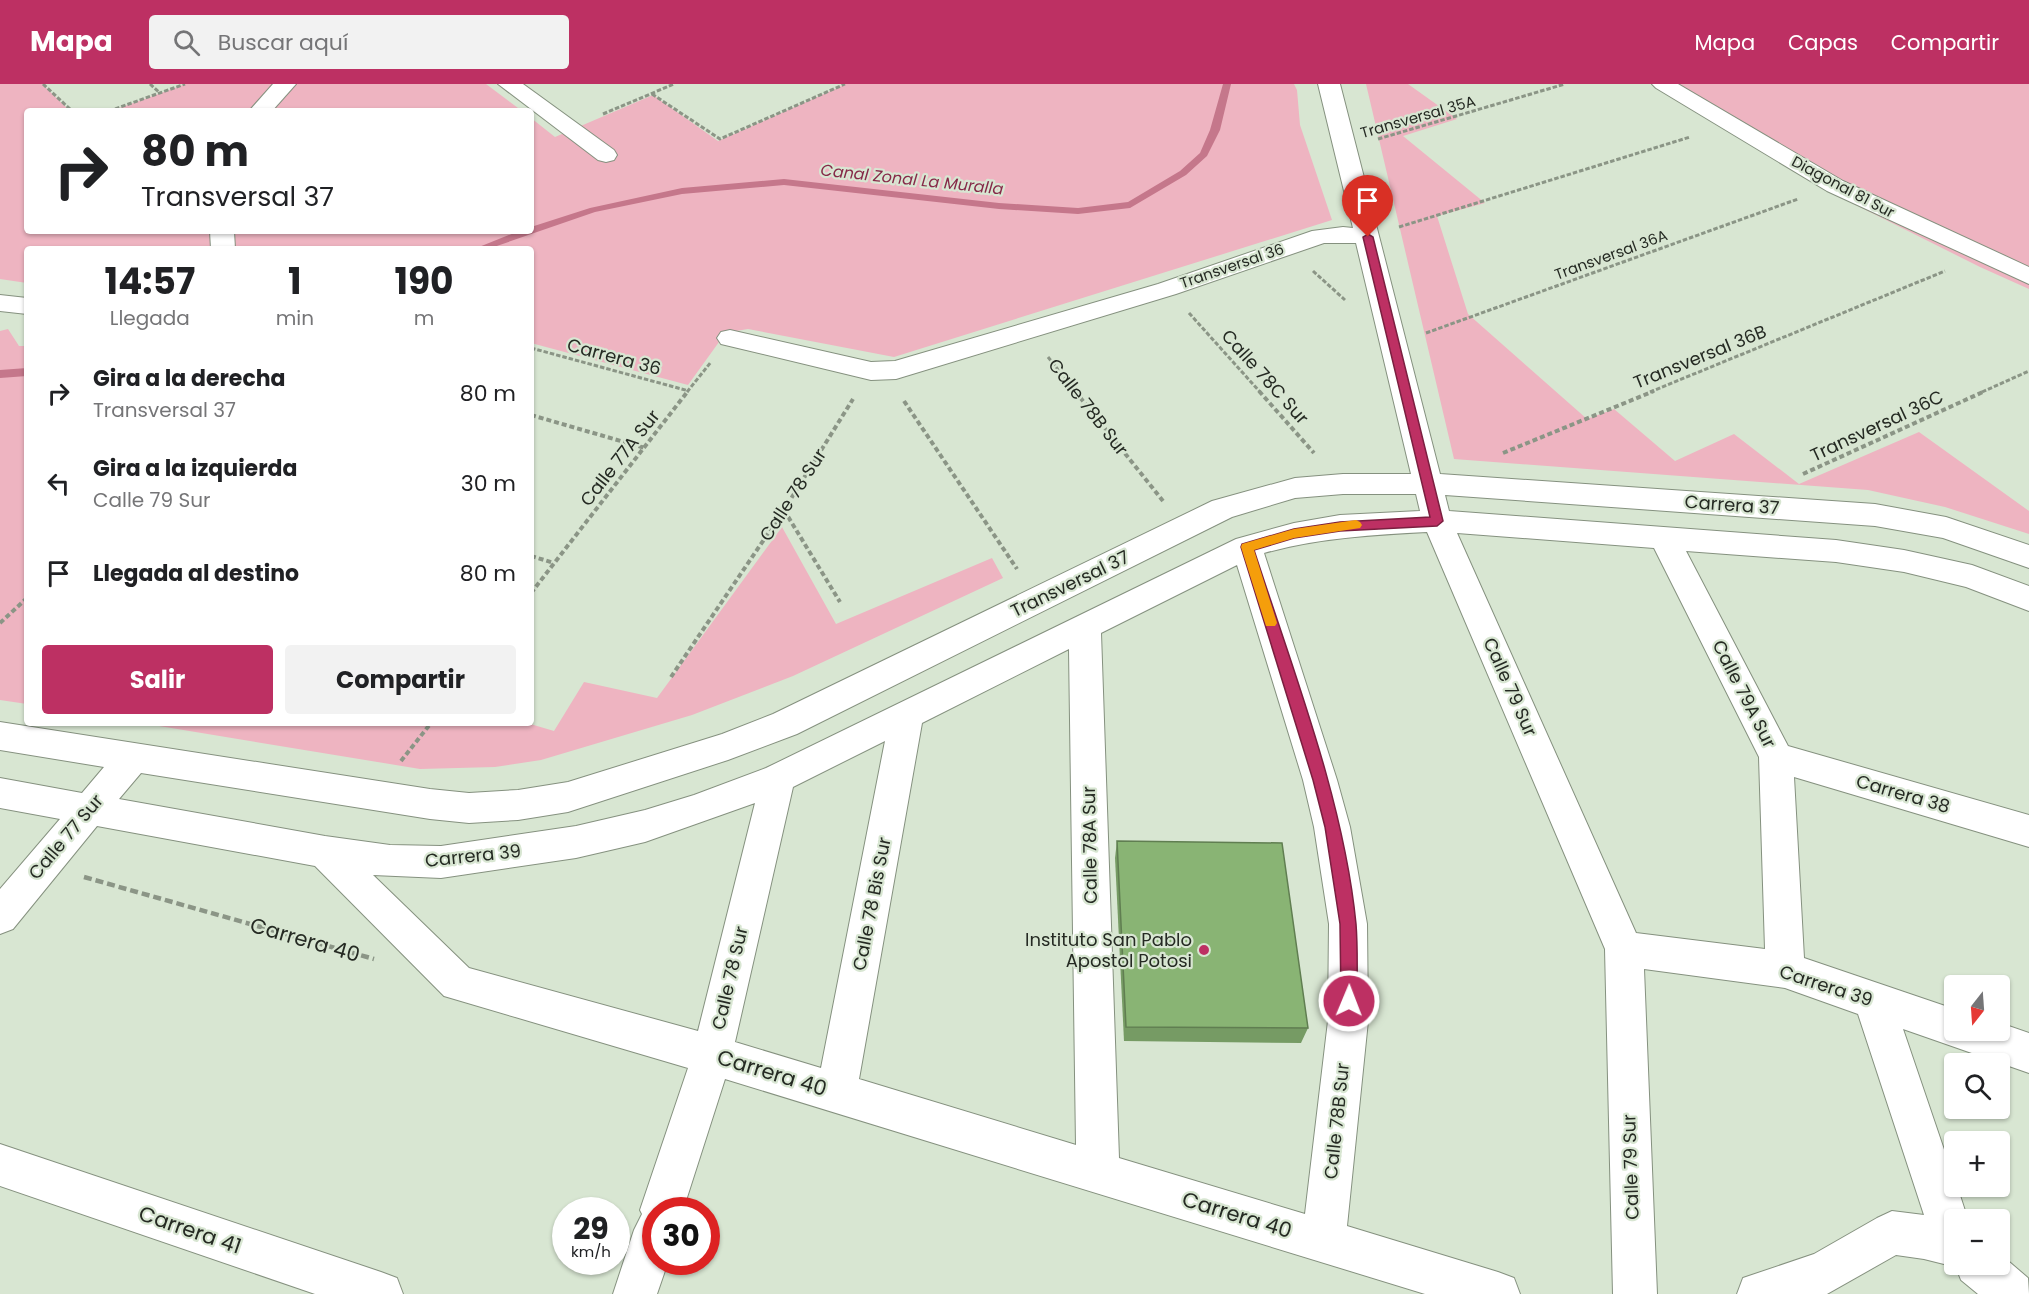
<!DOCTYPE html>
<html lang="es">
<head>
<meta charset="utf-8">
<style>
	:root { --surface:#fff; --page:#f2f2f2; --text:#202124; --muted:#757577; --accent:#bd3063 }
	body { margin:0; font-family:Poppins,sans-serif; background:var(--page); color:var(--text); height:100vh; display:flex; flex-direction:column; font-size:22px; white-space:nowrap }
	* { box-sizing:border-box; margin:0 }
	p { font-size:20px; color:var(--muted) }
	.icon { flex:none; width:33px; height:33px; fill:none; stroke:currentColor; stroke-width:2; stroke-linecap:round; stroke-linejoin:round }
	.map { position:relative; flex:1; overflow:hidden }
	.side { position:absolute; left:24px; top:162px; width:510px; height:480px; display:flex; flex-direction:column; background:var(--surface); border-radius:6px; box-shadow:0 2px 4px #0004 }
	.side>* { flex:none }
	.banner { position:absolute; left:24px; top:24px; width:510px; height:126px; border-radius:6px; box-shadow:0 2px 4px #0004; background:#fff; color:var(--text); overflow:hidden }
	.needle { width:39px; rotate:197deg }
	.buttons { position:absolute; left:1944px; top:891px; display:grid; gap:12px }
	.buttons a { display:grid; place-items:center; width:66px; height:66px; border-radius:6px; background:var(--surface); box-shadow:0 2px 4px #0004; font-size:30px }
	.speed { position:absolute; left:552px; top:1113px; display:flex; gap:12px; font-size:30px; font-weight:700; text-align:center }
	.speed>* { display:grid; place-content:center; width:78px; height:78px; border-radius:50%; background:var(--surface); box-shadow:0 2px 4px #0004; line-height:1 }
	.speed small { font-size:15px; font-weight:400 }
	.speed .limit { border:9px solid #d22; background:#fff; color:#111 }
	.pin { position:absolute; display:grid; place-items:center; width:51px; height:51px; color:#fff; margin:-62px -26px; border-radius:50% 50% 50% 0; rotate:-45deg; box-shadow:0 0 6px #0007 }
	.pin .icon { rotate:45deg }
	.me { position:absolute; width:66px; margin:-33px; rotate:1deg; stroke-linejoin:round; filter:drop-shadow(0 0 4px #0008) }
	.turn { display:flex; align-items:center; gap:21px; height:126px; padding:0 18px; font-size:27px }
	.turn .icon { width:78px; height:78px; stroke-width:2.5 }
	.turn b { display:block; font-size:42px; line-height:51px }
	.eta { display:flex; justify-content:space-evenly; align-items:center; height:102px; text-align:center }
	.eta b { font-size:36px; font-weight:700; line-height:42px }
	.action { display:flex; gap:12px; margin-top:auto; padding:12px 18px }
	.action a { flex:1; height:69px; border-radius:6px; background:var(--accent); color:#fff; font-size:24px; font-weight:700; line-height:69px; text-align:center }
	.action a+a { background:var(--page); color:var(--text) }
	ul { padding:0; list-style:none }
	li { display:flex; align-items:center; gap:18px; height:90px; padding:0 18px }
	li div { flex:1 }
	li b { display:block; font-size:22px }
	li em { font-style:normal }
	header { display:flex; align-items:center; gap:36px; box-sizing:border-box; height:84px; padding:0 30px; background:var(--accent); color:#fff }
	header strong { font-size:28px }
	nav { display:flex; gap:33px; margin-inline-start:auto; font-size:21px }
	.search { width:420px; height:54px; background:var(--page); display:flex; align-items:center; gap:15px; box-sizing:border-box; padding:0 21px; border-radius:6px; color:var(--muted); font-size:22px }
	.map>svg:first-child { display:block }
	.green { fill:#eeb4c1 }
	.lines { fill:none; stroke-linecap:round; stroke-linejoin:round }
	.stream { fill:#c5778b; fill-rule:evenodd }
	.minor-casing { stroke:#85917f; stroke-width:2 }
	.path-far2 { stroke:#8b9586; stroke-width:3; stroke-dasharray:4.5 2; stroke-linecap:butt }
	.path-far1 { stroke:#8b9586; stroke-width:4; stroke-dasharray:5 3; stroke-linecap:butt }
	.path { stroke:#8b9586; stroke-width:4.5; stroke-dasharray:8 4; stroke-linecap:butt }
	.minor { fill:#fff; fill-rule:evenodd }
	.wall { fill:#769b64 }
	.building { fill:#89b474; stroke:#607e51; stroke-width:1.5 }
	.route { fill:#bd3063; stroke:#7b1f40; stroke-width:1.5 }
	.slow { fill:#f59e0b }
	.poi-dot { fill:#bd3063; stroke:#d8e6d2; stroke-width:2 }
	.labels { text-anchor:middle; stroke-width:4.5; stroke-linejoin:round; paint-order:stroke }
	.far-street-label { font-size:15px; fill:#252a23; stroke:#d8e6d2 }
	.far-water-label { font-size:16px; font-style:italic; fill:#862948; stroke:#d8e6d2 }
	.street-label { font-size:18px; fill:#252a23; stroke:#d8e6d2 }
	.poi-label { font-size:18px; fill:#252a23; stroke:#d8e6d2; text-anchor:end }
	.near-street-label { font-size:21px; fill:#252a23; stroke:#d8e6d2 }
</style>
</head>
<body>
<header>
<strong>Mapa</strong>
<div class="search"><svg class="icon" aria-label="search" viewBox="0 0 24 24"><circle cx="10" cy="10" r="6"/><path d="M15 15l6 6"/></svg>Buscar aquí</div>
<nav><a>Mapa</a><a>Capas</a><a>Compartir</a></nav>
</header>
<div class="map">
<svg width="2029" height="1210" viewBox="0 0 2029 1210">
	<rect width="100%" height="100%" fill="#d8e6d2"/>
	<!-- green -->
	<g class="green">
		<polygon points="0,0 42,0 70,27 27,27 27,147 531,147 531,34 555,53 653,11 718,57 846,0 1294,0 1297,6 1300,41 1332,136 894,273 748,245 730,248 719,258 688,301 531,259 531,165 27,165 27,199 0,195"/>
		<polygon points="186,0 486,0 522,27 111,27"/>
		<polygon points="1366,0 1408,0 1457,35 1403,52 1485,119 1437,132 1468,230 1587,335 1614,325 1675,377 1734,350 1799,400 1919,348 2029,427 2029,450 1945,423 1868,406 1454,375"/>
		<polygon points="1653,0 2029,0 2029,205 1980,183 1846,116"/>
		<polygon points="8,245 19,262 27,262 27,620 0,616 0,247"/>
		<polygon points="782,443 836,540 992,474 1003,494 793,592 692,631 541,676 495,683 420,685 141,639 527,639 554,647 584,598 657,614"/>
	</g>
	<g class="lines">
		<!-- stream -->
		<g class="stream">
			<polygon points="1223,0 1231,0 1220,46 1207,72 1186,91 1130,124 1078,130 999,125 784,101 682,110 595,128 488,165 474,165 519,147 531,147 531,143 590,124 682,104 784,95 999,119 1078,124 1128,118 1180,87 1200,69 1210,46"/>
			<polygon points="27,284 27,292 0,294 0,286"/>
		</g>
		<!-- minor casing -->
		<g class="minor-casing">
			<g id="minor">
				<polygon points="273,0 296,0 272,27 249,27"/>
				<polygon points="498,0 523,0 614,66 617,71 614,76 606,78 598,76"/>
				<path d="M 1318,0 L 1340,0 L 1440,390 L 1875,420 L 1946,433 L 2029,461 L 2029,484 L 1943,454 L 1875,442 L 1445,411 L 1449,427 L 1836,456 L 1904,466 L 1972,481 L 2029,502 L 2029,527 L 1966,503 L 1904,488 L 1836,478 L 1686,467 L 1788,662 L 2029,731 L 2029,763 L 1794,693 L 1804,874 L 1954,925 L 1954,946 L 2000,946 L 2000,939 L 2029,949 L 2029,989 L 1903,945 L 1954,1095 L 1954,1102 L 1957,1102 L 1968,1136 L 1954,1136 L 1954,1180 L 2000,1180 L 2000,1170 L 2028,1194 L 2029,1210 L 1978,1210 L 1961,1196 L 1956,1183 L 1924,1175 L 1896,1171 L 1827,1210 L 1737,1210 L 1743,1194 L 1814,1170 L 1877,1134 L 1892,1127 L 1924,1131 L 1858,930 L 1785,904 L 1644,885 L 1657,1210 L 1613,1210 L 1605,865 L 1427,448 C 1371,451 1318,454 1264,469 L 1337,696 L 1350,743 L 1367,840 L 1368,937 L 1347,1142 L 1498,1188 L 1514,1194 L 1520,1210 L 1425,1210 L 725,995 L 683,1126 L 656,1126 L 656,1178 L 668,1178 L 657,1210 L 613,1210 L 634,1146 L 642,1130 L 640,1126 L 688,984 L 444,912 L 315,782 L 97,742 L 13,845 L 0,850 L 0,805 L 60,735 L 0,724 L 0,694 L 82,709 L 104,683 L 0,666 L 0,638 L 430,705 L 469,709 L 518,706 L 568,698 L 722,650 L 773,630 L 1212,417 L 1295,394 L 1343,390 L 1411,390 L 1356,159 L 1324,159 L 1176,210 L 896,295 L 871,296 L 721,260 L 717,254 L 721,248 L 730,246 L 871,278 L 895,277 L 1158,200 L 1312,147 L 1343,143 L 1353,144 ZM 1343,410 L 1416,410 L 1420,427 L 1340,431 L 1294,439 L 1236,455 L 766,684 L 694,711 L 645,726 L 576,742 L 441,762 L 390,761 L 325,752 L 119,715 L 141,689 L 430,735 L 469,739 L 518,736 L 568,728 L 728,676 L 797,650 L 1232,433 L 1295,414 ZM 1457,449 L 1654,464 L 1759,673 L 1765,865 L 1636,849 ZM 1237,481 L 1303,696 L 1314,743 L 1329,840 L 1328,937 L 1305,1130 L 1119,1074 L 1101,549 ZM 1069,565 L 1076,1061 L 859,995 L 922,639 ZM 885,657 L 821,984 L 735,958 L 793,703 ZM 755,719 L 698,947 L 469,884 L 373,791 L 441,794 L 576,774 L 645,758 Z"/>
				<polygon points="1652,0 1678,0 1843,97 2029,183 2029,200 1827,107 1656,4"/>
				<polygon points="210,147 234,147 235,165 211,165"/>
				<polygon points="0,211 27,214 27,230 0,227"/>
				<polygon points="0,1060 381,1188 397,1194 403,1210 315,1210 0,1102"/>
			</g>
		</g>
		<!-- path-far2 -->
		<g class="path-far2">
			<polyline points="43,0 72,27"/>
			<polyline points="150,0 160,9"/>
			<polyline points="652,10 720,55 845,0"/>
			<polyline points="109,27 185,0"/>
			<polyline points="603,30 674,0"/>
			<polyline points="1378,55 1565,0"/>
			<polyline points="1399,143 1690,53"/>
			<polyline points="1313,187 1345,216"/>
			<polyline points="1189,229 1260,308"/>
			<polyline points="1426,249 1798,115"/>
			<polyline points="531,264 689,307"/>
			<polyline points="1048,273 1076,308"/>
			<polyline points="687,308 711,278"/>
			<polyline points="1650,308 1945,187"/>
			<polyline points="1982,308 2029,287"/>
		</g>
		<!-- path-far1 -->
		<g class="path-far1">
			<polyline points="1075,307 1163,417"/>
			<polyline points="1259,307 1314,369"/>
			<polyline points="904,317 1017,485"/>
			<polyline points="531,331 645,364"/>
			<polyline points="1503,369 1654,307"/>
			<polyline points="1803,390 1985,307"/>
			<polyline points="784,426 840,518"/>
			<polyline points="531,472 554,479"/>
			<polyline points="531,509 688,307"/>
			<polyline points="0,539 27,514"/>
			<polyline points="671,593 784,426 853,315"/>
			<polyline points="401,677 431,639"/>
		</g>
		<!-- path -->
		<polyline class="path" points="84,793 374,875"/>
		<!-- minor -->
		<use href="#minor" class="minor"/>
	</g>
	<!-- wall -->
	<polygon class="wall" points="1117,757 1308,944 1301,959 1124,957 1115,774"/>
	<!-- building -->
	<polygon class="building" points="1117,757 1282,759 1308,944 1126,943"/>
	<!-- route -->
	<path class="route" d="M 1368,150 L 1373,153 L 1443,437 L 1437,442 L 1340,447 L 1294,454 L 1254,466 C 1292,584 1344,716 1356,840 C 1358,865 1357,892 1357,917 L 1355,923 L 1349,925 L 1343,923 L 1341,917 L 1340,840 L 1325,743 L 1313,696 L 1241,463 L 1242,460 L 1294,445 L 1340,438 L 1430,433 L 1363,153 Z"/>
	<!-- slow -->
	<polygon class="slow" points="1356,436 1360,438 1362,441 1360,444 1294,454 1254,466 1277,539 1275,542 1266,542 1241,463 1242,460 1294,445"/>
	<!-- markers -->
	<circle class="poi-dot" cx="1204" cy="866" r="6"/>
	<g class="labels">
		<!-- far-street labels -->
		<g class="far-street-label">
			<text transform="translate(1418 33) rotate(-16)" y="5">Transversal 35A</text>
			<text transform="translate(1843 103) rotate(28)" y="5">Diagonal 81 Sur</text>
			<text transform="translate(1611 171) rotate(-20)" y="5">Transversal 36A</text>
			<text transform="translate(1232 182) rotate(-19)" y="5">Transversal 36</text>
		</g>
		<!-- far-water labels -->
		<g class="far-water-label">
			<text transform="translate(912 95) rotate(6)" y="6">Canal Zonal La Muralla</text>
		</g>
		<!-- street labels -->
		<g class="street-label">
			<text transform="translate(614 273) rotate(15)" y="6">Carrera 36</text>
			<text transform="translate(1700 273) rotate(-22)" y="6">Transversal 36B</text>
			<text transform="translate(1265 293) rotate(48)" y="6">Calle 78C Sur</text>
			<text transform="translate(1088 323) rotate(52)" y="6">Calle 78B Sur</text>
			<text transform="translate(1877 342) rotate(-25)" y="6">Transversal 36C</text>
			<text transform="translate(620 374) rotate(-52)" y="6">Calle 77A Sur</text>
			<text transform="translate(793 411) rotate(-57)" y="6">Calle 78 Sur</text>
			<text transform="translate(1732 421) rotate(4)" y="6">Carrera 37</text>
			<text transform="translate(1070 500) rotate(-26)" y="6">Transversal 37</text>
			<text transform="translate(1510 603) rotate(66)" y="6">Calle 79 Sur</text>
			<text transform="translate(1744 610) rotate(63)" y="6">Calle 79A Sur</text>
			<text transform="translate(1903 710) rotate(16)" y="6">Carrera 38</text>
			<text transform="translate(66 753) rotate(-50)" y="6">Calle 77 Sur</text>
			<text transform="translate(1090 761) rotate(-91)" y="6">Calle 78A Sur</text>
			<text transform="translate(473 772) rotate(-6)" y="6">Carrera 39</text>
			<text transform="translate(872 820) rotate(-79)" y="6">Calle 78 Bis Sur</text>
			<text transform="translate(730 894) rotate(-77)" y="6">Calle 78 Sur</text>
			<text transform="translate(1826 902) rotate(18)" y="6">Carrera 39</text>
			<text transform="translate(1337 1037) rotate(-84)" y="6">Calle 78B Sur</text>
			<text transform="translate(1631 1083) rotate(-92)" y="6">Calle 79 Sur</text>
		</g>
		<!-- poi labels -->
		<g class="poi-label">
			<text x="1192" y="862">Instituto San Pablo<tspan x="1192" dy="21">Apostol Potosi</tspan></text>
		</g>
		<!-- near-street labels -->
		<g class="near-street-label">
			<text transform="translate(305 856) rotate(16)" y="7">Carrera 40</text>
			<text transform="translate(772 989) rotate(17)" y="7">Carrera 40</text>
			<text transform="translate(1237 1131) rotate(17)" y="7">Carrera 40</text>
			<text transform="translate(190 1146) rotate(19)" y="7">Carrera 41</text>
		</g>
	</g>
</svg>
<div class="buttons">
<a><svg class="needle" viewBox="-14 -14 28 28"><path d="M0-13l5 13h-10z" fill="#e53935"/><path d="M0 13l5-13h-10z" fill="#757577"/></svg></a>
<a><svg class="icon" aria-label="search" viewBox="0 0 24 24"><circle cx="10" cy="10" r="6"/><path d="M15 15l6 6"/></svg></a>
<a>+</a>
<a>−</a>
</div>
<div class="speed"><div>29<small>km/h</small></div><div class="limit">30</div></div>
<div class="pin" style="left:1368px;top:153px;background:#d93025"><svg class="icon" aria-label="arrive" viewBox="0 0 24 24"><path d="M6 21V4h12l-3 4 3 4H6"/></svg></div>
<svg class="me" style="left:1349px;top:917px" viewBox="-20 -20 40 40"><circle r="17" fill="#bd3063" stroke="#fff" stroke-width="3"/><path d="M0-11L8 9 0 5-8 9z" fill="#fff"/></svg>
<div class="banner">
<div class="turn"><svg class="icon" aria-label="right" viewBox="0 0 24 24"><path d="M7 20v-9h11M14 6l5 5-5 5"/></svg><div><b>80 m</b>Transversal 37</div></div>
</div>
<section class="side">
<div class="eta">
<div><b>14:57</b><p>Llegada</p></div>
<div><b>1</b><p>min</p></div>
<div><b>190</b><p>m</p></div>
</div>
<ul>
<li><svg class="icon" aria-label="right" viewBox="0 0 24 24"><path d="M7 20v-9h11M14 6l5 5-5 5"/></svg><div><b>Gira a la derecha</b><p>Transversal 37</p></div><em>80 m</em></li>
<li><svg class="icon" aria-label="left" viewBox="0 0 24 24"><path d="M17 20v-9H6M10 6l-5 5 5 5"/></svg><div><b>Gira a la izquierda</b><p>Calle 79 Sur</p></div><em>30 m</em></li>
<li><svg class="icon" aria-label="arrive" viewBox="0 0 24 24"><path d="M6 21V4h12l-3 4 3 4H6"/></svg><div><b>Llegada al destino</b></div><em>80 m</em></li>
</ul>
<div class="action"><a>Salir</a><a>Compartir</a></div>
</section>
</div>
</body>
</html>
